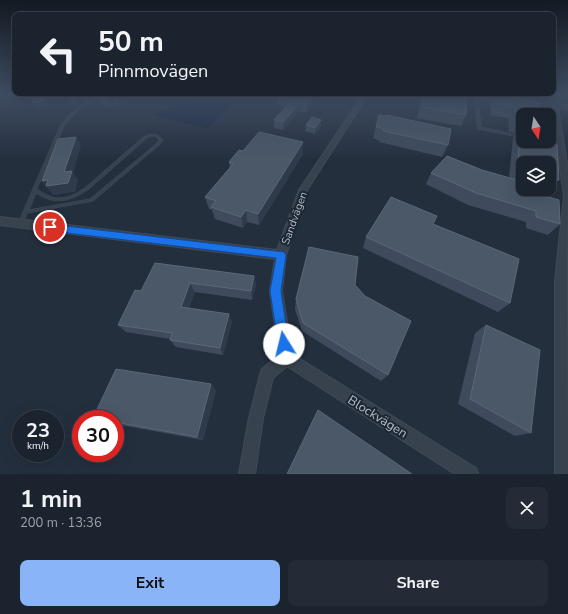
<!DOCTYPE html>
<html lang="en">
<head>
<meta charset="utf-8">
<style>
	:root { --surface:#1b232e; --page:#242b36; --text:#f1f3f6; --muted:#a0a4aa; --line:#39404a; --accent:#8ab4f8 }
	body { margin:0; font-family:"Nunito Sans",sans-serif; background:var(--page); color:var(--text); height:100vh; display:flex; flex-direction:column; font-size:15px; white-space:nowrap }
	* { box-sizing:border-box; margin:0 }
	p { font-size:13px; color:var(--muted) }
	.icon { flex:none; width:22px; height:22px; fill:none; stroke:currentColor; stroke-width:2; stroke-linecap:round; stroke-linejoin:round }
	.map { position:relative; height:474px; overflow:hidden }
	.side { display:flex; flex-direction:column; background:var(--surface); flex:1 }
	.side>* { flex:none }
	.guide { position:absolute; left:12px; top:12px; width:544px; height:84px; border-radius:8px; box-shadow:0 4px 16px #0002,0 0 0 1px var(--line); background:#1b232e; color:var(--text); overflow:hidden }
	.needle { width:26px; rotate:168deg }
	.tools { position:absolute; left:516px; top:108px; display:grid; gap:8px }
	.tools a { display:grid; place-items:center; width:40px; height:40px; border-radius:8px; background:var(--surface); box-shadow:0 4px 16px #0002,0 0 0 1px var(--line); font-size:20px }
	.speed { position:absolute; left:12px; top:410px; display:flex; gap:8px; font-size:20px; font-weight:700; text-align:center }
	.speed>* { display:grid; place-content:center; width:52px; height:52px; border-radius:50%; background:var(--surface); box-shadow:0 4px 16px #0002,0 0 0 1px var(--line); line-height:1 }
	.speed small { font-size:10px; font-weight:400 }
	.speed .limit { border:6px solid #d22; background:#fff; color:#111 }
	.pin { position:absolute; display:grid; place-items:center; width:34px; height:34px; color:#fff; margin:-17px; border:2px solid #fff; border-radius:50%; box-shadow:0 1px 4px #0007 }
	.me { position:absolute; width:44px; margin:-22px; rotate:351deg; stroke-linejoin:round; filter:drop-shadow(0 0 3px #0008) }
	.turn { display:flex; align-items:center; gap:14px; height:84px; padding:0 20px; font-size:18px }
	.turn .icon { width:52px; height:52px; stroke-width:2.5 }
	.turn b { display:block; font-size:28px; line-height:34px }
	.round { display:grid; place-items:center; flex:none; width:42px; height:42px; border-radius:8px; background:var(--page) }
	.overview { display:flex; align-items:center; justify-content:space-between; height:68px; padding:0 20px }
	h1 { font-size:24px; font-weight:700; line-height:30px }
	.cta { display:flex; gap:8px; margin-top:auto; padding:8px 20px }
	.cta a { flex:1; height:46px; border-radius:8px; background:var(--accent); color:#111; font-size:16px; font-weight:700; line-height:46px; text-align:center }
	.cta a+a { background:var(--page); color:var(--text) }
	.map>svg:first-child { display:block }
	.green { fill:#263c3f }
	.water { fill:#17263c }
	.lines { fill:none; stroke-linecap:round; stroke-linejoin:round }
	.service-casing { stroke:#414a57; stroke-width:1 }
	.minor-casing { stroke:#414a57; stroke-width:2 }
	.service { fill:#38414e; fill-rule:evenodd }
	.minor { fill:#38414e; fill-rule:evenodd }
	.wall { fill:#3f4b5c }
	.shaded-wall { fill:#2f3b4b }
	.building { fill:#4b5868; stroke:#5c6777 }
	.route { fill:#1a73e8; stroke:#114b97 }
	.labels { text-anchor:middle; stroke-width:4; stroke-linejoin:round; paint-order:stroke }
	.street-label { font-size:11px; fill:#b4bcc9; stroke:#1d2633 }
	.near-street-label { font-size:13px; fill:#b4bcc9; stroke:#1d2633 }
</style>
</head>
<body>
<div class="map">
<svg width="568" height="474" viewBox="0 0 568 474">
	<rect width="100%" height="100%" fill="#242f3e"/>
	<!-- green -->
	<polygon class="green" points="497,94 560,94 561,103"/>
	<!-- water -->
	<polygon class="water" points="197,94 243,94 207,128 152,115"/>
	<g class="lines">
		<!-- service casing -->
		<g class="service-casing">
			<g id="service">
				<path d="M 72,94 L 76,94 L 73,98 L 74,101 L 81,105 L 99,94 L 103,94 L 81,108 L 72,117 L 64,126 L 37,189 C 44,194 51,198 60,198 C 80,197 95,178 109,167 C 121,156 133,146 145,136 C 152,133 158,133 163,140 L 158,146 L 93,201 L 27,213 L 23,224 L 19,224 L 19,223 L 23,212 L 60,126 L 69,115 L 79,107 L 70,102 L 69,98 ZM 151,136 L 155,136 L 159,140 L 156,144 L 90,199 L 29,210 L 36,193 C 55,206 71,201 89,189 L 147,138 Z"/>
				<polygon points="475,98 499,102 501,103 499,104 478,100 481,127 523,136 523,138 478,129"/>
				<polygon points="542,141 549,141 562,145 560,146"/>
			</g>
		</g>
		<!-- minor casing -->
		<g class="minor-casing">
			<g id="minor">
				<polygon points="369,94 376,94 364,101 307,190 286,255 282,291 292,354 476,468 478,474 455,474 287,366 273,378 263,418 255,474 239,474 249,418 260,374 262,369 279,355 270,291 275,259 0,225 0,217 277,250 299,190 360,99"/>
				<polygon points="468,94 484,94 507,97 510,99 507,101 471,96"/>
				<polygon points="524,100 568,105 568,109 558,108 568,169 567,281 568,474 555,474 555,281 564,196 551,107 522,103 521,102"/>
			</g>
		</g>
		<!-- service -->
		<use href="#service" class="service"/>
		<!-- minor -->
		<use href="#minor" class="minor"/>
	</g>
	<!-- wall -->
	<g class="wall">
		<polygon points="93,94 140,94 121,106 117,105 112,108 98,103"/>
		<polygon points="280,94 332,94 330,97 320,95 306,113 299,111 283,130 274,128 274,120 285,107 277,105 277,97"/>
		<polygon points="423,94 465,94 466,115 461,126 417,118 421,99"/>
		<polygon points="496,94 537,101 541,115 523,115 523,141 547,141 547,142 557,145 559,180 549,191 542,189 549,189 549,163 523,163 523,189 541,189 541,195 559,200 560,224 548,235 526,228 526,222 468,205 426,184 431,173 447,156 482,170 509,178 513,138 516,133 509,132 508,118 491,115 490,105"/>
		<polygon points="306,125 321,126 315,134 305,131"/>
		<polygon points="376,127 448,145 442,157 379,142 380,141 373,138"/>
		<polygon points="243,151 303,154 259,225 247,222 243,228 215,219 212,210 209,209 205,197 230,168 229,162"/>
		<polygon points="433,224 510,303 498,312 363,248 366,237"/>
		<polygon points="155,263 254,276 256,285 252,300 195,292 189,308 232,322 223,355 176,347 170,340 170,339 126,332 118,325 141,291"/>
		<polygon points="355,285 388,375 381,381 302,331 295,309 296,299"/>
		<polygon points="486,325 531,433 515,436 458,404 475,333"/>
		<polygon points="216,390 203,440 115,424 115,419 96,419 93,418"/>
	</g>
	<!-- shaded-wall -->
	<g class="shaded-wall">
		<polygon points="44,94 45,94 47,98 48,107 36,109 32,103"/>
		<polygon points="112,94 117,105 112,108 107,96"/>
		<polygon points="117,94 140,94 121,106 116,95"/>
		<polygon points="315,94 320,94 320,95 306,113 306,105"/>
		<polygon points="300,103 299,111 283,130 283,122"/>
		<polygon points="321,120 321,126 315,134 315,128"/>
		<polygon points="76,137 81,146 73,173 78,180 75,192 53,195 42,181 48,180 64,172"/>
		<polygon points="303,142 303,154 259,225 258,214"/>
		<polygon points="246,210 247,222 243,228 241,217"/>
		<polygon points="254,276 256,285 252,300 251,291"/>
		<polygon points="190,283 195,292 186,316 181,307"/>
		<polygon points="229,314 232,322 223,355 220,348"/>
		<polygon points="211,384 216,390 203,440 197,437"/>
	</g>
	<!-- building -->
	<g class="building">
		<polygon points="32,94 44,94 44,101 32,103"/>
		<polygon points="98,94 112,94 107,96"/>
		<polygon points="280,94 315,94 306,105 300,103 283,122 274,120 291,101 277,97"/>
		<polygon points="424,94 467,94 466,115 422,107"/>
		<polygon points="496,94 537,101 541,115 523,115 523,122 516,120 515,107 497,104"/>
		<polygon points="379,115 386,116 387,115 451,129 448,145 383,131 384,129 376,127"/>
		<polygon points="312,117 321,120 315,128 306,125"/>
		<polygon points="520,126 523,127 523,141 547,141 547,142 557,145 559,180 549,177 549,163 523,163 523,189 541,189 541,195 559,200 560,224 536,217 536,211 476,193 431,173 447,156 482,170 517,180"/>
		<polygon points="259,132 303,142 258,214 246,210 241,217 211,207 216,201 205,197 233,164 229,162 239,150 243,151"/>
		<polygon points="76,137 64,172 72,171 68,183 46,186 48,180 42,181 58,139"/>
		<polygon points="391,197 437,216 433,224 519,259 510,303 366,237"/>
		<polygon points="309,247 358,257 355,285 365,296 411,321 388,375 303,323 296,299"/>
		<polygon points="155,263 254,276 251,291 190,283 181,307 229,314 220,348 170,340 172,333 118,325 135,290 141,291"/>
		<polygon points="486,325 540,350 531,433 470,399"/>
		<polygon points="116,369 211,384 197,437 115,422 115,419 98,419 93,418"/>
		<polygon points="318,410 412,474 287,474"/>
	</g>
	<!-- sky -->
	<linearGradient id="sky" x2="0" y2="1"><stop stop-color="#141a22"/><stop offset="0.59" stop-color="#3f4d63"/><stop offset="1" stop-color="#3f4d63" stop-opacity="0"/></linearGradient>
	<rect width="568" height="160" fill="url(#sky)"/>
	<!-- route -->
	<polygon class="route" points="50,224 284,252 286,255 281,291 289,344 288,349 284,350 280,349 278,344 270,291 276,258 50,231 46,227"/>
	<g class="labels">
		<!-- street labels -->
		<g class="street-label">
			<text transform="translate(294 218) rotate(-70)" y="4">Sandvägen</text>
		</g>
		<!-- near-street labels -->
		<g class="near-street-label">
			<text transform="translate(378 416) rotate(32)" y="5">Blockvägen</text>
		</g>
	</g>
</svg>
<div class="tools">
<a><svg class="needle" viewBox="-14 -14 28 28"><path d="M0-13l5 13h-10z" fill="#e53935"/><path d="M0 13l5-13h-10z" fill="#a0a4aa"/></svg></a>
<a><svg class="icon" aria-label="layers" viewBox="0 0 24 24"><path d="M12 4l9 5-9 5-9-5zM3 14l9 5 9-5"/></svg></a>
</div>
<div class="speed"><div>23<small>km/h</small></div><div class="limit">30</div></div>
<div class="pin" style="left:50px;top:227px;background:#d93025"><svg class="icon" aria-label="arrive" viewBox="0 0 24 24"><path d="M6 21V4h12l-3 4 3 4H6"/></svg></div>
<svg class="me" style="left:284px;top:344px" viewBox="-20 -20 40 40"><circle r="19" fill="#fff"/><path d="M0-13L10 11 0 6-10 11z" fill="#1a73e8"/></svg>
<div class="guide">
<div class="turn"><svg class="icon" aria-label="left" viewBox="0 0 24 24"><path d="M17 20v-9H6M10 6l-5 5 5 5"/></svg><div><b>50 m</b>Pinnmovägen</div></div>
</div>
</div>
<section class="side">
<div class="overview"><div><h1>1 min</h1><p>200 m · 13:36</p></div><a class="round"><svg class="icon" aria-label="close" viewBox="0 0 24 24"><path d="M6 6l12 12M18 6L6 18"/></svg></a></div>
<div class="cta"><a>Exit</a><a>Share</a></div>
</section>
</body>
</html>
